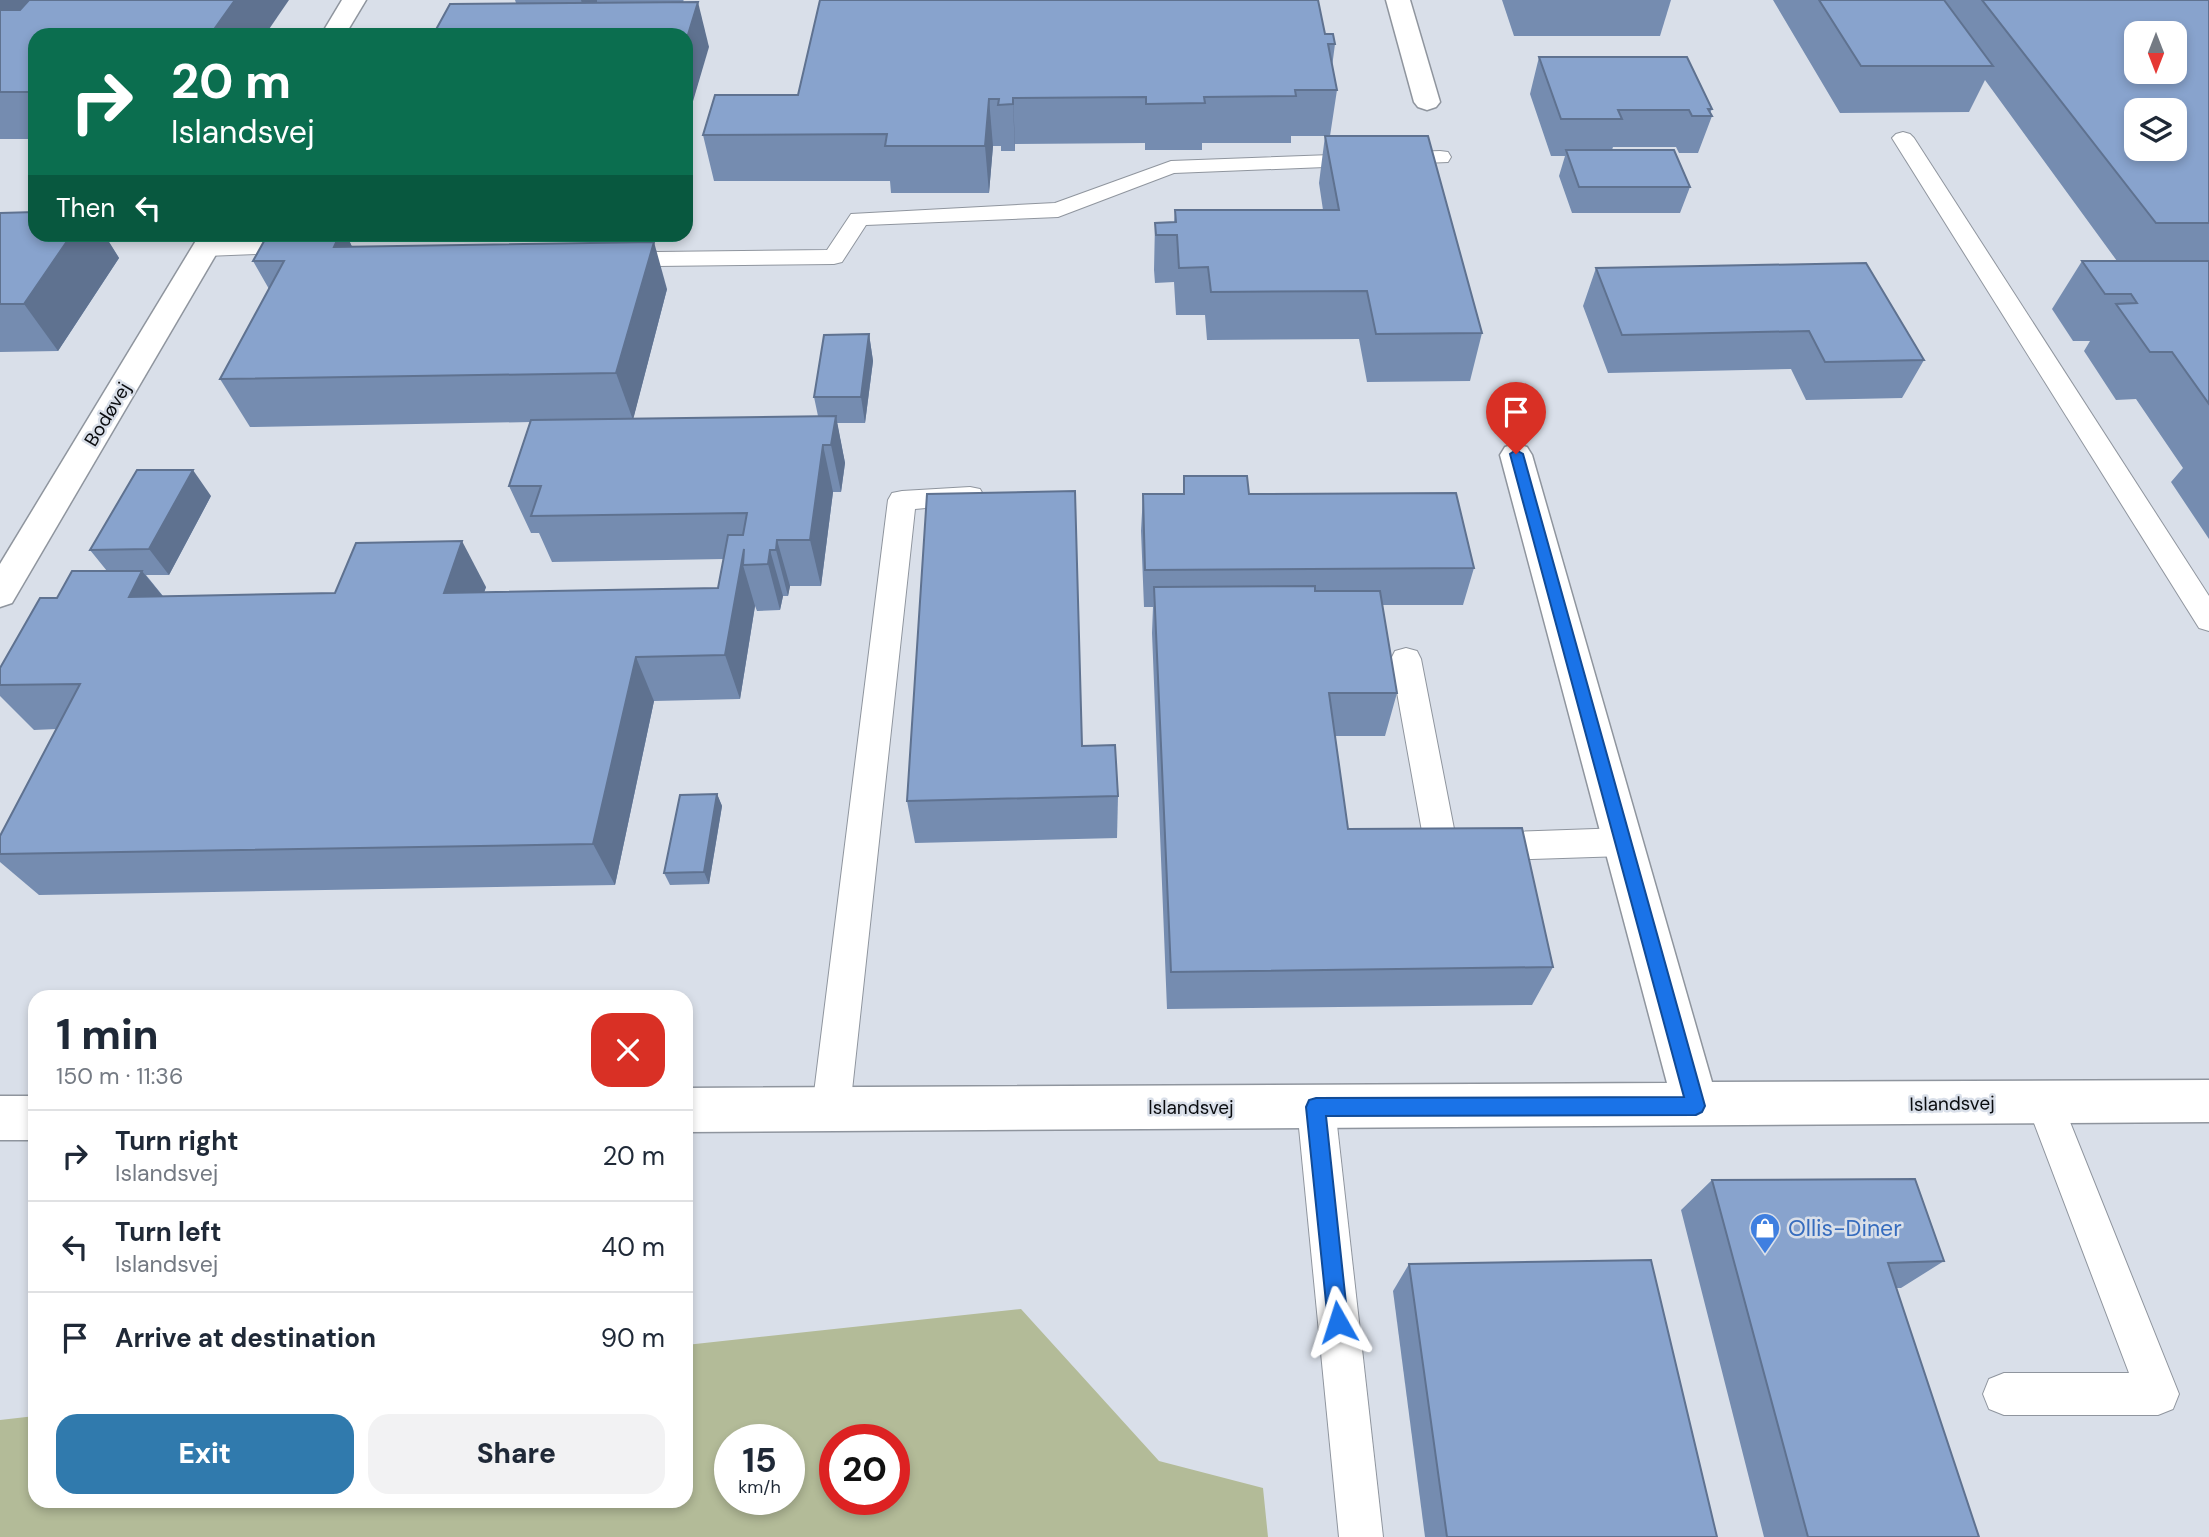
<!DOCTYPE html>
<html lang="en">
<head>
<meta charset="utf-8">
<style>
	:root { --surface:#fff; --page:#f2f2f3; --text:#1f2937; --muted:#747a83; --line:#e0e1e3; --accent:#307aad }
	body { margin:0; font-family:"DM Sans",sans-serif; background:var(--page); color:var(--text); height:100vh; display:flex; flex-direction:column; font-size:26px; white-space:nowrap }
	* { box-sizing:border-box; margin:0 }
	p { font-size:23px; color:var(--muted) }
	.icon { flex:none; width:38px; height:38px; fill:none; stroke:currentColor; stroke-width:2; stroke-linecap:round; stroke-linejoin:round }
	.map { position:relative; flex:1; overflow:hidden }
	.side { position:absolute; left:28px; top:990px; width:665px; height:518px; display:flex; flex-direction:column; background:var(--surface); border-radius:21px; box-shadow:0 4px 10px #0003 }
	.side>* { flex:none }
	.hud { position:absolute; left:28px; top:28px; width:665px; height:214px; border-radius:21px; box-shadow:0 4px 10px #0003; background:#0b6e4f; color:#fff; overflow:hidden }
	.needle { width:46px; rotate:180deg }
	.controls { position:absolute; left:2124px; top:21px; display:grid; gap:14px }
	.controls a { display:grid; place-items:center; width:63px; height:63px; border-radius:14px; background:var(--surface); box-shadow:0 4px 10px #0003; font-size:35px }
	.speed { position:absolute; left:714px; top:1424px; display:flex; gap:14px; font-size:35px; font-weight:700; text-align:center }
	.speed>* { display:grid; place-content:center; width:91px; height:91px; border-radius:50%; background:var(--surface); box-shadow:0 4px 10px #0003; line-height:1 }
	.speed small { font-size:18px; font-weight:400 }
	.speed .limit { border:10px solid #d22; background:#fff; color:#111 }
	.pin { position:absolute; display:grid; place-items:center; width:60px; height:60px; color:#fff; margin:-72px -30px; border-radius:50% 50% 50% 0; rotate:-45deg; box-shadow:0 0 7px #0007 }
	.pin .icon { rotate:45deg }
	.me { position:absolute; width:77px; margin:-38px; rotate:354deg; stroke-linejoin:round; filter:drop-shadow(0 0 5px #0008) }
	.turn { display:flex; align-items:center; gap:24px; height:147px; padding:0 28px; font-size:32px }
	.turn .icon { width:91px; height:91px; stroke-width:2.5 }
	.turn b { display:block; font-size:49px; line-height:60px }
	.then { display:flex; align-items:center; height:66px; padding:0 28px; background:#0003; gap:14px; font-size:26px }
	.round { display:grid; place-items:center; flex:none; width:74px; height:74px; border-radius:21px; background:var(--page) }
	.head { display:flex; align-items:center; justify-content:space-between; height:119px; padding:0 28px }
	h1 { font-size:42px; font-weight:800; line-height:52px }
	.cta { display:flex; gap:14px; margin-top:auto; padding:14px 28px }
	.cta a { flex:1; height:80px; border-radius:21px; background:var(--accent); color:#fff; font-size:28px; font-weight:800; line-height:80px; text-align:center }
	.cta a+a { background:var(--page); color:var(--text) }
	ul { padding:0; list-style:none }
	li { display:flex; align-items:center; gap:21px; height:91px; padding:0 28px; border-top:2px solid var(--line) }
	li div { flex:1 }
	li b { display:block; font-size:26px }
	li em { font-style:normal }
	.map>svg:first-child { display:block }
	.green { fill:#b3bb98; fill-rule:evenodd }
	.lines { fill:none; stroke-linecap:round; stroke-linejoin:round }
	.lane-casing { stroke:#8f959e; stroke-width:2 }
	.street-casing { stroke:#8f959e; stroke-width:3 }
	.lane { fill:#fff; fill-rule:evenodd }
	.street { fill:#fff; fill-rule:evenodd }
	.wall { fill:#758cb0 }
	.shaded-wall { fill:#5f7290 }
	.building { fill:#88a3cd; stroke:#5f7290; stroke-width:2; fill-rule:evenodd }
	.route { fill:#1a73e8; stroke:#114b97; stroke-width:2 }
	.labels { text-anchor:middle; stroke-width:5; stroke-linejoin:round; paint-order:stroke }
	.street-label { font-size:19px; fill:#0a0c0f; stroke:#d9dfe9 }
	.near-shop-label { font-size:23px; fill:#366cbe; stroke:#d9dfe9; text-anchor:start }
</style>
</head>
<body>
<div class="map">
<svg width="2209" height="1537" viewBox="0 0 2209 1537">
	<rect width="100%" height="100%" fill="#d9dfe9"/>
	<!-- green -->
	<path class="green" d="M 1021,1309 L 1159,1461 L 1263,1488 L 1268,1537 L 0,1537 L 0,1420 L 35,1416 L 35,1502 L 686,1502 L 686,1345 ZM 730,1440 L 789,1440 L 789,1500 L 730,1500 ZM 835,1440 L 894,1440 L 894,1500 L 835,1500 Z"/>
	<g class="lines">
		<!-- lane casing -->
		<g class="lane-casing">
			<g id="lane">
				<polygon points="1903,132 1910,134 1914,138 2209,596 2209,631 2199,628 1892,138 1896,134"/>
				<polygon points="1440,151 1448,152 1451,157 1448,162 1174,173 1058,217 866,225 842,262 834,264 657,266 611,254 608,249 611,244 619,242 657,252 827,250 851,214 1055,203 1171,161"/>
				<polygon points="302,240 310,242 313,247 310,252 206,256 198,254 195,249 198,244 206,242"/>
				<polygon points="970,487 980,489 984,496 980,503 915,509 850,1109 844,1121 831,1127 818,1121 812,1109 888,500 892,493 902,491"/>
				<polygon points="1406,648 1417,651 1421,659 1455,834 1624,828 1636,832 1640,842 1636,852 1624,856 1441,862 1429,858 1425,848 1391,659 1395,651"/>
				<polygon points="2044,1084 2057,1090 2062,1102 2179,1394 2173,1409 2158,1415 2004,1415 1989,1409 1983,1394 1989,1379 2004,1373 2129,1373 2026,1102 2031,1090"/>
				<polygon points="1316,1089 1329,1095 1335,1107 1383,1537 1339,1537 1297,1107 1303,1095"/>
			</g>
		</g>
		<!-- street casing -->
		<g class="street-casing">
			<g id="street">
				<polygon points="342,0 366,0 345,35 321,35"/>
				<polygon points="1386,0 1410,0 1440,102 1436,107 1427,110 1418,107 1414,102"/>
				<polygon points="200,234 228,234 12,603 0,607 0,564"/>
				<polygon points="1516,444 1527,447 1532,455 1712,1082 2209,1080 2209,1122 686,1132 686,1088 1667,1083 1500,455 1505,447"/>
				<rect x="0" y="1096" width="35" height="44"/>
			</g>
		</g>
		<!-- lane -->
		<use href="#lane" class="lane"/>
		<!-- street -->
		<use href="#street" class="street"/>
	</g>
	<!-- wall -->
	<g class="wall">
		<polygon points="0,0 35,35 35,139 0,139"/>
		<polygon points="515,0 684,0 683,1 709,47 686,35 516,3"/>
		<polygon points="1502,0 1671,0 1660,36 1514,36"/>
		<polygon points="1773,0 2209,0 2209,539 2171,482 2183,468 2136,399 2116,400 2084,351 2090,341 2073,341 2052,309 2082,261 2117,261 1985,80 1969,112 1840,113"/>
		<polygon points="1325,34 1335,44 1332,67 1337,90 1330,136 1482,333 1470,381 1367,382 1359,339 1207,340 1205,315 1176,315 1174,282 1155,283 1154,270 1155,223 1174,223 1175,210 1323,210 1319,183 1325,136 1291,136 1291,143 1202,143 1202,150 1145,150 1145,143 1015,144 1015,151 1001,151 1001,146 993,146 989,193 891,193 890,181 714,181 703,135 798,95"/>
		<polygon points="1539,57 1712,109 1710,113 1712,116 1698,153 1679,153 1676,147 1613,147 1612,150 1690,187 1680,213 1572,213 1559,176 1565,156 1551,156 1530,94"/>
		<polygon points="0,213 35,234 104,234 119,258 58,351 0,352"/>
		<polygon points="268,234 346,234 352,247 667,289 633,419 818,416 814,397 869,334 873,361 865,423 837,423 845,463 841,492 833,492 821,586 790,586 788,596 783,596 780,610 757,611 755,606 740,699 654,701 615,885 39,895 0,862 0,836 57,729 34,730 0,696 0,668 57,598 107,571 90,550 211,496 169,575 146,575 163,596 335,593 486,587 484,592 718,588 724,559 552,562 539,533 531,533 509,486 531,422 250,427 220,379 269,289 253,261"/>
		<polygon points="1596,268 1924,360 1902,398 1806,400 1791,369 1608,373 1583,306"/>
		<polygon points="1184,476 1249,494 1474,568 1463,605 1382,605 1397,693 1385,736 1335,736 1348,829 1553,967 1532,1005 1167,1009 1152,633 1153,607 1144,607 1141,531 1143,494 1183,494"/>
		<polygon points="1082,746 1118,796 1117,838 915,843 907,801"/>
		<polygon points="717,794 722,806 709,884 670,885 664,873"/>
		<polygon points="1712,1180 1944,1261 1901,1288 1896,1288 1979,1537 1764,1537 1681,1210"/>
		<polygon points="1409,1264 1717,1537 1425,1537 1393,1291"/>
	</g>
	<!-- shaded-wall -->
	<g class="shaded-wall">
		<polygon points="0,0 35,0 0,38"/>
		<polygon points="235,0 289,0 265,35 210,35"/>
		<polygon points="581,0 597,0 597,2 588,25"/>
		<polygon points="698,2 709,47 686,125 686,41"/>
		<polygon points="1013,98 1015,144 1015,151 1013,104"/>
		<polygon points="989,99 993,146 989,193 985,146"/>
		<polygon points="72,234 104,234 119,258 58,351 24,304"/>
		<polygon points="340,234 346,234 366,276 334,247"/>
		<polygon points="654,242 667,289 633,420 616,373"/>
		<polygon points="869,334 873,361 865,423 861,397"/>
		<polygon points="836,416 845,463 841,492 831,445"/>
		<polygon points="823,445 833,492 821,586 810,540"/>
		<polygon points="193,470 211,496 169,575 149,549"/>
		<polygon points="777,540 790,586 788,596 776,550"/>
		<polygon points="462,541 486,587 469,638 444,593"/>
		<polygon points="744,549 743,565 755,606 740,699 725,655"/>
		<polygon points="770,550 783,596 780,610 768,564"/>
		<polygon points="142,571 179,616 129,597"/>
		<polygon points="636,657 654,701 615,885 593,844"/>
		<polygon points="717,794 722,806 709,884 704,872"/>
	</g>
	<!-- building -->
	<g class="building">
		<polygon points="29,0 235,0 210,35 35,35 35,92 0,92 0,10 20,10"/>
		<polygon points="820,0 1318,0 1325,34 1333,34 1335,44 1328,44 1337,90 1295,90 1296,96 1204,97 1205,103 1146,104 1146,97 1013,98 1013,104 998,105 999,99 989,99 985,146 885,146 887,134 703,135 715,95 798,95"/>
		<polygon points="1819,0 1944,0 1993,66 1861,66"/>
		<path d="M 1982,0 L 2209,0 L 2209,223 L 2156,223 ZM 2137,33 L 2175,33 L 2175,72 L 2137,72 ZM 2137,110 L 2175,110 L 2175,149 L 2137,149 Z"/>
		<polygon points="698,2 686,41 686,35 433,35 450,4"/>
		<polygon points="1539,57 1687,57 1712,109 1708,109 1712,116 1692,116 1689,110 1618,110 1622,119 1561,119"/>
		<polygon points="1325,136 1428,136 1482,333 1376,334 1367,291 1211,292 1208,267 1179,268 1177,235 1156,235 1155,223 1176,222 1175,210 1339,210"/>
		<polygon points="1566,150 1674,150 1690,187 1579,187"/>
		<polygon points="35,212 35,234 72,234 24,304 0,304 0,213"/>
		<polygon points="268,234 340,234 334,247 654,242 616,373 220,379 284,261 253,261"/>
		<polygon points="2082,261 2209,261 2209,404 2172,352 2150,352 2116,304 2137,303 2131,294 2105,294"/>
		<polygon points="1866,263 1924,360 1825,362 1809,331 1622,335 1596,268"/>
		<polygon points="869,334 861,397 814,397 824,335"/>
		<polygon points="836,416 831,445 823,445 810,540 777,540 776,550 770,550 768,564 743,565 744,549 725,655 636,657 593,844 0,854 0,836 80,684 0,685 0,668 40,598 57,598 72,571 142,571 129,597 335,593 356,543 462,541 444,593 718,588 728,535 743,535 747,513 531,516 541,486 509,486 531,420"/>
		<polygon points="137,470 193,470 149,549 90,550"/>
		<polygon points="1184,476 1247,476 1249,494 1456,493 1474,568 1145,570 1143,494 1184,494"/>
		<polygon points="1075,491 1082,746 1115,745 1118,796 907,801 927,494"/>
		<polygon points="1315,586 1315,591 1380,591 1397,693 1329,693 1348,829 1522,828 1553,967 1171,972 1154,587"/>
		<polygon points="717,794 704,872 664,873 680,795"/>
		<polygon points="1915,1179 1944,1261 1888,1263 1979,1537 1808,1537 1712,1180"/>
		<polygon points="1651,1260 1717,1537 1447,1537 1409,1264"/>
	</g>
	<!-- route -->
	<polygon class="route" points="1516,450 1523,454 1705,1106 1702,1112 1696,1115 1326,1116 1348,1322 1345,1329 1338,1332 1331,1329 1328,1322 1306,1107 1309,1100 1316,1098 1684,1097 1510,454"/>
	<!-- icons -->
	<defs>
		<g id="shop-pin" transform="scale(1.575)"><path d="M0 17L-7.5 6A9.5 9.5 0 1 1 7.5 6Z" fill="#3f7fe0" stroke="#d9dfe9"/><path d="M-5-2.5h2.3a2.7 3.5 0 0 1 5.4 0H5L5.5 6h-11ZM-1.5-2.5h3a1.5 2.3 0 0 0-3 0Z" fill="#fff"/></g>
	</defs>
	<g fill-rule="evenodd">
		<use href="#shop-pin" x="1765" y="1228"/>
	</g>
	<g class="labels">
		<!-- street labels -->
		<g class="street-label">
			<text transform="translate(107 414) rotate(-59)" y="7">Bodøvej</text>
			<text transform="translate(1952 1103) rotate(-1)" y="7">Islandsvej</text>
			<text x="1191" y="1114">Islandsvej</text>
		</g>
		<!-- near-shop labels -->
		<g class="near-shop-label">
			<text x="1788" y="1236">Ollis-Diner</text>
		</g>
	</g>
</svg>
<div class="controls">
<a><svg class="needle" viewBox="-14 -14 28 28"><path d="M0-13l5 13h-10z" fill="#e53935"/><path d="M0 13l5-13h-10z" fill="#747a83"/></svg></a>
<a><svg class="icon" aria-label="layers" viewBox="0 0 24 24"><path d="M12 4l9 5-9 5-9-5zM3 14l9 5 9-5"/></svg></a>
</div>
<div class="speed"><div>15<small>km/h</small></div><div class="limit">20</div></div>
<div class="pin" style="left:1516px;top:454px;background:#d93025"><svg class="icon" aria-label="arrive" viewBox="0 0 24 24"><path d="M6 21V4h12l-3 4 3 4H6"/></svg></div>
<svg class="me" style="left:1338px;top:1322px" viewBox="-20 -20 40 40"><path d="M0-17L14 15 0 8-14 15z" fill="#1a73e8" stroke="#fff" stroke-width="4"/></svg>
<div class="hud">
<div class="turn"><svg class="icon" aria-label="right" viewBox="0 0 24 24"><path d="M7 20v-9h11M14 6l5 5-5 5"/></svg><div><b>20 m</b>Islandsvej</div></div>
<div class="then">Then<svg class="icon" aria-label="left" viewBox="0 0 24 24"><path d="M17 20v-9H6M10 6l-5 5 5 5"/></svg></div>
</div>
<section class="side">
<div class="head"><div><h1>1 min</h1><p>150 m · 11:36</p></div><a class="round" style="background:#d93025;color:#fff"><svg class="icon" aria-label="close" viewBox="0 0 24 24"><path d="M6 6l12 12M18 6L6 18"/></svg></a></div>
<ul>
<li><svg class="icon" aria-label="right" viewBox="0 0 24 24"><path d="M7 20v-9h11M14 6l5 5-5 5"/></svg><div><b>Turn right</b><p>Islandsvej</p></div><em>20 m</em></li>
<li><svg class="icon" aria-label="left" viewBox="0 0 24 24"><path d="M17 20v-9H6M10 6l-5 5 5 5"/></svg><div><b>Turn left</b><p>Islandsvej</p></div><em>40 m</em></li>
<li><svg class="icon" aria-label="arrive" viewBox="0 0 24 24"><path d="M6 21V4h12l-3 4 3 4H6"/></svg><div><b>Arrive at destination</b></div><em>90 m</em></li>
</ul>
<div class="cta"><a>Exit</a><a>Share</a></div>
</section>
</div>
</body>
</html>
